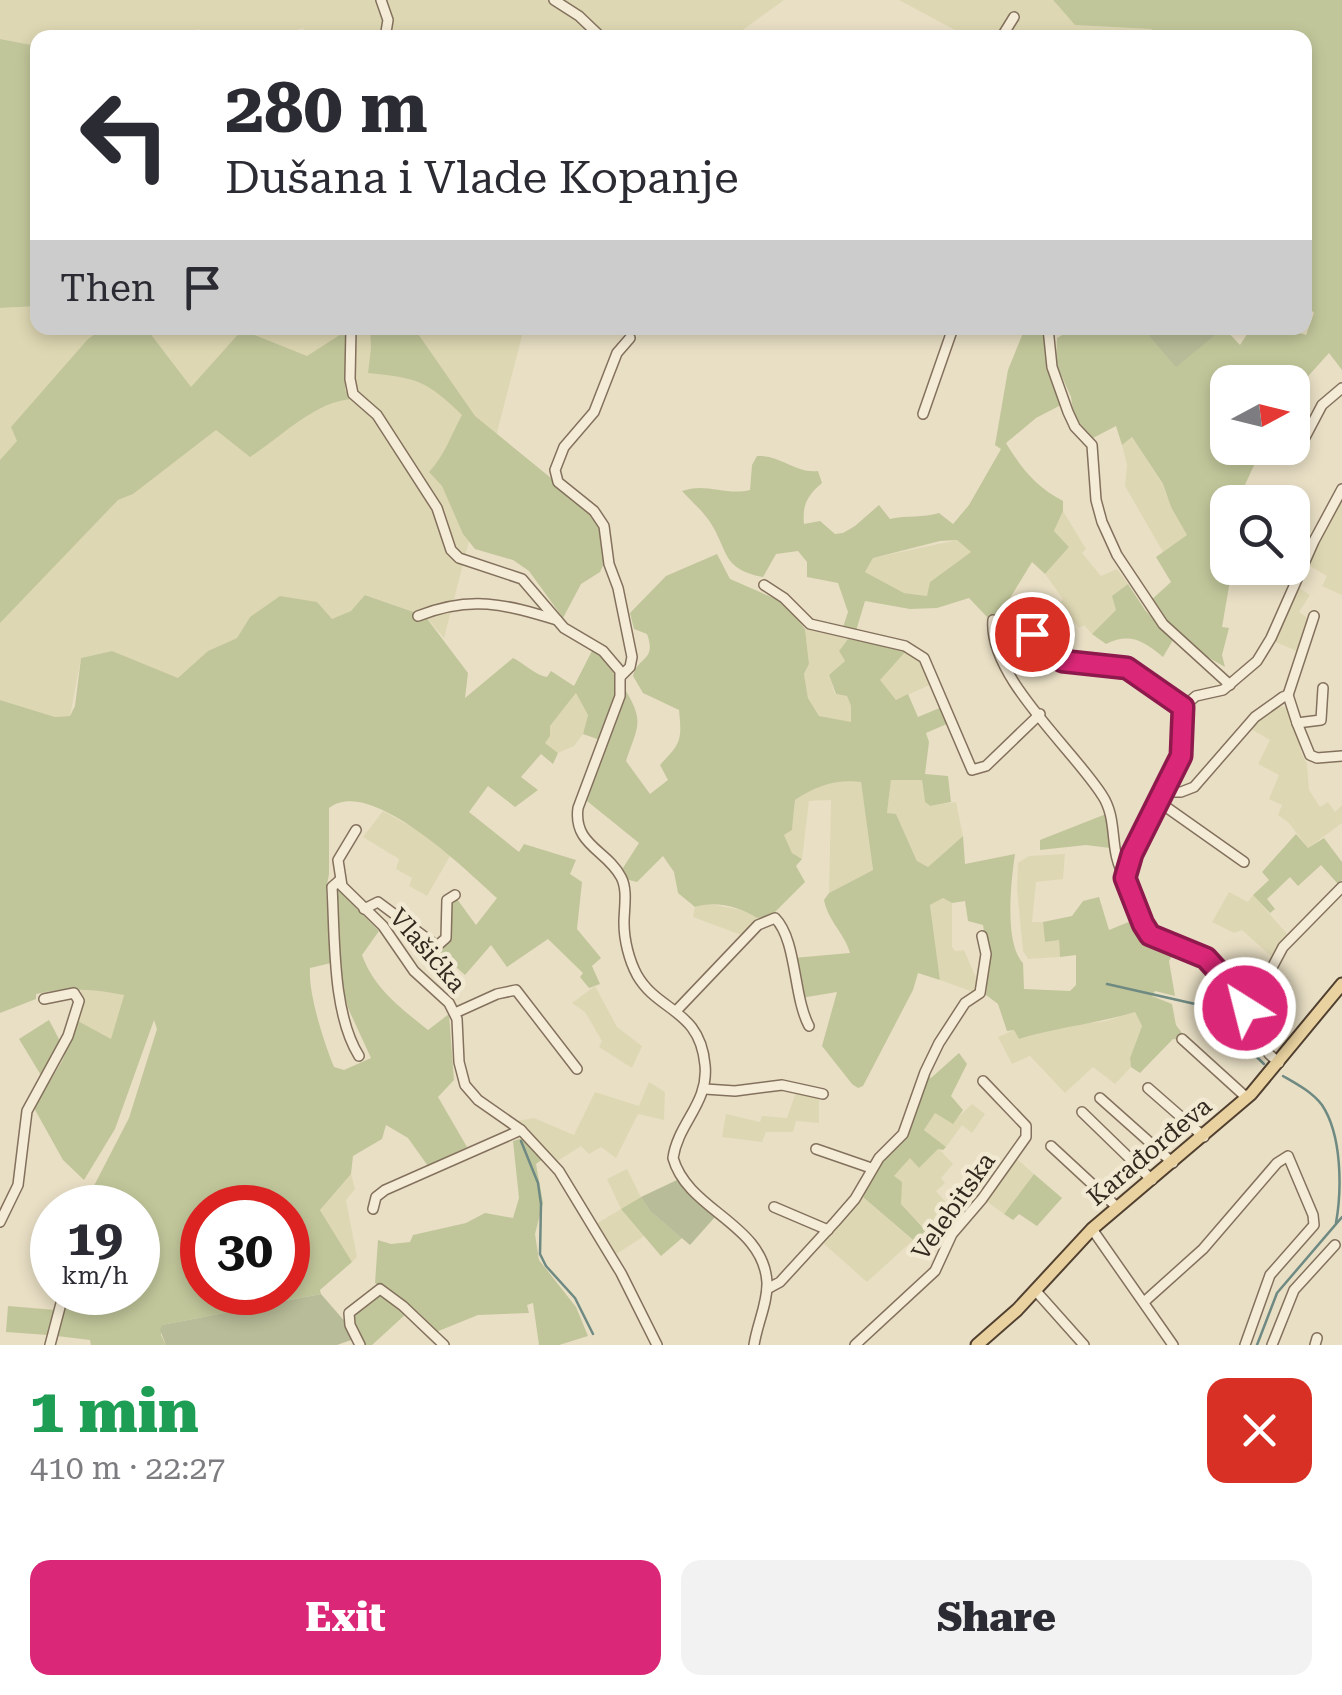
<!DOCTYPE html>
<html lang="en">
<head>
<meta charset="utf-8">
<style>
	:root { --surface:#fff; --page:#f2f2f3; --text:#2b2b33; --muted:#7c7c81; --accent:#db2777 }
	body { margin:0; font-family:"Roboto Serif",serif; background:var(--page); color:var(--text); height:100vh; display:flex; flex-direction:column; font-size:38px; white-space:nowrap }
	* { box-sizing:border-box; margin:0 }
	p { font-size:32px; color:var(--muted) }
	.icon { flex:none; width:55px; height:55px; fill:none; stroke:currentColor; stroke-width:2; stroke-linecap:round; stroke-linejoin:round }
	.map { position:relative; height:1345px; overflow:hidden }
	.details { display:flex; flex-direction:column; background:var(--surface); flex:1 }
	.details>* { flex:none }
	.guide { position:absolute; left:30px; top:30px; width:1282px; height:305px; border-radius:20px; box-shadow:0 5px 15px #0003; background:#fff; color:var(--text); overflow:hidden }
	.needle { width:65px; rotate:83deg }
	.fabs { position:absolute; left:1210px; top:365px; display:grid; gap:20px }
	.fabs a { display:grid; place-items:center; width:100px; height:100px; border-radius:20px; background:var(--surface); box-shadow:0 5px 15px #0003; font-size:50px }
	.speed { position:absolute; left:30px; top:1185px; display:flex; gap:20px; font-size:50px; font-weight:700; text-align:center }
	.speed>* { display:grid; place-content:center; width:130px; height:130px; border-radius:50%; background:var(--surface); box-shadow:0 5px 15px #0003; line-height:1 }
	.speed small { font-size:25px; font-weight:400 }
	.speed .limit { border:15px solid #d22; background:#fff; color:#111 }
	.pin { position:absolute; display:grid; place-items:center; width:85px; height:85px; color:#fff; margin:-42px; border:5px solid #fff; border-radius:50%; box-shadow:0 2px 10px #0007 }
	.me { position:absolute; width:110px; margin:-55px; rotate:324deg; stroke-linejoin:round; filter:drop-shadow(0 0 8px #0008) }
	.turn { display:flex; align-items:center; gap:35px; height:210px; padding:0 30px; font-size:45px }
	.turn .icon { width:130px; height:130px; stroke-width:2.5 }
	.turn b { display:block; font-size:70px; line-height:85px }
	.then { display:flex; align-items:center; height:95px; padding:0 30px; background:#0003; gap:20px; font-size:38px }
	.round { display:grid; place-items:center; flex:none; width:105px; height:105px; border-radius:20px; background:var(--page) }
	.headline { display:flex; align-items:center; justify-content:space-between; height:170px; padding:0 30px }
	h1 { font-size:60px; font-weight:800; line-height:75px; color:#1e9e55 }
	.action { display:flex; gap:20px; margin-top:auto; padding:20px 30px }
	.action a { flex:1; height:115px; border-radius:20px; background:var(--accent); color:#fff; font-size:40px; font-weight:800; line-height:115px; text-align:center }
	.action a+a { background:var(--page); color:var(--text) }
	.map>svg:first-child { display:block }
	.farmland { fill:#ded7b3 }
	.green { fill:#c1c69a; fill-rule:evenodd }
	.cemetery { fill:#b8bc98 }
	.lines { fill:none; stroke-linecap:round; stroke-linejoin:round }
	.stream { stroke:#6e8a83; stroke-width:2.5 }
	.minor-casing { stroke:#83715d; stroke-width:12 }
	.major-casing { stroke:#514030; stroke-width:15 }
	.minor { stroke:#f5ecd7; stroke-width:9 }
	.major { stroke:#e9d2a0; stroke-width:11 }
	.route-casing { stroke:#8e194d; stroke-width:25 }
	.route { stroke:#db2777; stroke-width:18 }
	.labels { text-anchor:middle; stroke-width:9; stroke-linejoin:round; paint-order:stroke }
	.street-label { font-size:25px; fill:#34291f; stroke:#f2e9d3 }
</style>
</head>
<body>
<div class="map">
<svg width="1342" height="1345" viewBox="0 0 1342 1345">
	<rect width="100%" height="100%" fill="#e9dfc5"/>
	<!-- farmland -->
	<g class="farmland">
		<polygon points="0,0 784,0 733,37 307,38 303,28 277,37 206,38 199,29 178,37 38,38 37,46 0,39"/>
		<polygon points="899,0 1053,0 1075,25 1150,29 1172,37 968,37"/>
		<polygon points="37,306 38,328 524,328 444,638 425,616 366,595 351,611 331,620 250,617 237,638 208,651 178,679 112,651 81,658 70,716 55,717 0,700 0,308"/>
		<polygon points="1132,437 1163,485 1171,507 1188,535 1163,552 1125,486 1127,465 1122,445"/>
		<polygon points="1342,499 1342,595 1322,586 1327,576 1307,564"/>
		<polygon points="1063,511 1086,549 1082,553 1101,576 1117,569 1128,584 1113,596 1116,610 1092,634 1084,625 1079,628 1060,603 1063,599 1045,574 1069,547 1054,531"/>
		<polygon points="957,540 971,552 930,582 928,596 904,593 865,572 873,558"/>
		<polygon points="1296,586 1310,595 1299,612 1309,619 1297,651 1273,641"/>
		<polygon points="805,629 848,639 839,651 845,661 829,675 835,694 847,696 851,706 851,723 819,716 808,698 804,674 809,664"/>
		<polygon points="907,650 923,662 932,684 896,700 879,680"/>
		<polygon points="577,692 588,715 583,734 574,746 558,753 544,743 550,736 550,726"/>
		<polygon points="1276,706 1285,707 1292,713 1301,752 1307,764 1309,790 1320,807 1328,802 1335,812 1342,805 1342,823 1308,848 1289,823 1278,815 1282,805 1269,799 1279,775 1258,764 1270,740 1251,729"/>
		<polygon points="844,780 861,781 873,870 829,893 831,800 809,801 802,859 792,853 784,835 792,830 795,800 813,788"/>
		<polygon points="891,780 922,780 925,802 929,806 956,802 963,836 928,867 918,862 896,815 887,813"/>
		<polygon points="383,811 419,831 450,856 427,896 409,886 412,878 396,869 399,859 363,837"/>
		<polygon points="1065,854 1063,879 1036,882 1032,922 1043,922 1045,942 1059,939 1060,957 1028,959 1023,951 1017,889 1018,863 1029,856"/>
		<polygon points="1229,892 1248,902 1253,895 1288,935 1271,956 1242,930 1234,933 1212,922"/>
		<polygon points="943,898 952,903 952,947 955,951 964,950 980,987 976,993 940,980 930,905"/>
		<polygon points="706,903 746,911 757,918 744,936 693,917 695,907"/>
		<polygon points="595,986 617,1027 642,1046 632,1068 599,1047 602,1041 585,1012 572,1003"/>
		<polygon points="81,989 124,994 111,1040 78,1021"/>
		<polygon points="1135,1012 1142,1026 1130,1058 1131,1067 1115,1084 1093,1067 1065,1093 1030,1056 1012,1064 998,1037 1014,1030 1019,1039 1058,1027 1106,1021"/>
		<polygon points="649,1082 665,1092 664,1120 638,1114 616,1158 601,1147 589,1154 581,1146 556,1162 517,1121 534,1118 574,1135 595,1092 639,1106"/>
		<polygon points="796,1092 819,1098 819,1123 796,1121 793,1132 766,1132 762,1142 722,1137 726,1114 760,1122 762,1116 787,1118"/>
		<polygon points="972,1104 985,1114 972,1133 962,1125 946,1147 924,1130 935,1112 952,1123"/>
		<polygon points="938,1148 953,1164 941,1178 945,1183 936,1191 960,1219 942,1245 933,1236 922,1248 912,1241 867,1282 822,1242 863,1197 912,1240 926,1230 901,1204 894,1176 911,1157"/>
		<polygon points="1017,1159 1034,1174 1004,1214 986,1201"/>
		<polygon points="627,1169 641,1197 621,1209 644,1236 615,1255 596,1224 621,1209 607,1179"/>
		<polygon points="351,1174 355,1189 346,1200 357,1257 352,1262 320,1210"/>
	</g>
	<!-- green -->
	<g class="green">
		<path d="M 1053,0 L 1342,0 L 1342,370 L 1329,353 L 1293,393 L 1292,382 L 1228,382 L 1228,448 L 1262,448 L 1237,502 L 1228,502 L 1228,568 L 1241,568 L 1238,575 L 1231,575 L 1222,627 L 1229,628 L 1222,655 L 1225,667 C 1195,651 1170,629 1149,602 L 1171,582 L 1156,557 L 1187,535 L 1171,507 L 1163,484 L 1132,437 L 1122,445 L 1116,426 L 1093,438 L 1074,417 L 1071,397 L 1056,363 L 1057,338 L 1074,328 L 1142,328 L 1176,366 L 1224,328 L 1240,345 L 1251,328 L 1283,328 L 1306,335 L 1314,313 L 1305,303 L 1305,38 L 1172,37 L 1150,29 L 1075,25 Z"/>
		<polygon points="0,39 37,46 38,306 0,308"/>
		<path d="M 103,328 L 146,328 L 191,387 L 242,330 L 307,356 L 346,331 L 345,390 L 351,399 C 314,402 280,438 250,457 L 216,430 L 133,494 L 118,500 L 0,623 L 0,460 L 17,441 L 11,427 L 88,339 Z"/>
		<path d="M 370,328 L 414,328 L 475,416 L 589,509 L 602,532 L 606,559 L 600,572 L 581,584 L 563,618 L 529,571 L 513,560 L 475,549 L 463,534 L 442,486 L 429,472 C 445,455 451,435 462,415 C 426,380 417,378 368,373 L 371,348 Z"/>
		<path d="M 1025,328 L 1043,328 L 1049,374 L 1061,405 L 1036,418 L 1006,443 C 1022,469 1035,486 1063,501 L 1063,511 L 1054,531 L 1069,547 L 1045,574 L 1032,562 L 1010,598 L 1009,607 L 989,619 L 969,598 L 937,608 L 910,609 L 865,601 L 856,631 L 843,627 L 848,612 L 838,583 L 807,577 L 807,562 L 798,551 L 776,554 L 763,577 C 721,569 729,551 710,522 C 702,510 691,501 682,491 C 705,482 726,496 750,490 L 752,465 L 757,456 C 781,455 796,474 818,471 L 822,483 C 808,495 802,504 804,524 L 820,521 L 835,534 L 843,533 L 855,526 L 879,505 L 890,519 C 907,515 923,518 939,513 L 953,524 L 969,505 L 1001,449 L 995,445 L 1008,370 ZM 957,540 L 971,552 L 930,582 L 927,596 L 904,593 L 865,572 L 873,558 L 940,541 Z"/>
		<path d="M 717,554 L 730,579 L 785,603 L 805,629 L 809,664 L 804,674 L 808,698 L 819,716 L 851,722 L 851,706 L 847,696 L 836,694 L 829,675 L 845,661 L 839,651 L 848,639 L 907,650 L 880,680 L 896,700 L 908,694 L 918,717 L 942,707 L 949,723 L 926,733 L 929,742 L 925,774 L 948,776 L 951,802 L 930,806 L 925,802 L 922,780 L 891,780 L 887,813 L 896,814 L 917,861 L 928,867 L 963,836 L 965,864 L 1015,854 C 1011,881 1004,943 1023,963 L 1024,989 L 1070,991 L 1076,985 L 1076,955 L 1060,957 L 1059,940 L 1045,942 L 1043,922 L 1072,916 L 1083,901 L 1099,897 L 1109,930 L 1136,919 L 1153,943 L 1176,949 L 1169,961 L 1175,996 L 1155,991 L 1152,996 L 1172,1004 L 1176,1025 L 1182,1033 L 1180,1040 L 1173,1039 L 1140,1073 L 1131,1067 L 1130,1058 L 1142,1026 L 1135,1012 C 1096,1024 1057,1027 1019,1039 L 1014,1030 L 1007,1031 L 998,1004 L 986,995 L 989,962 L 983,925 L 968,921 L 965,901 L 952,903 L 943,898 L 930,905 L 940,980 L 918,973 L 913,990 L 863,1086 L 858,1088 L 852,1084 L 822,1046 L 837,992 L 801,998 L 793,958 L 850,953 C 845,934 828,921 824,900 L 829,893 L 873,870 L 861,782 C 836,779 816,786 795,800 L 792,830 L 784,835 L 792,853 L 802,859 L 796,866 L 805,882 L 771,916 L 757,918 C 741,907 715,900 695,907 L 678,893 L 674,872 L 663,856 L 637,882 L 625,879 L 621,871 L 639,843 L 587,801 L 626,691 C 645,723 637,727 626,761 L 650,794 L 668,780 L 660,765 C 681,743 682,741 679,710 L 643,693 L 633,676 C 638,656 657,661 647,634 L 634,629 L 630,613 L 666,576 Z"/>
		<path d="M 1128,584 L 1145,610 L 1173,640 L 1163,657 C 1144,641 1130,632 1106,644 L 1092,634 L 1116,610 L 1112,596 Z"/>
		<path d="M 365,595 L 425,616 L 468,673 L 465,698 L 513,658 C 524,663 536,676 547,677 L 551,671 L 574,686 L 593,649 C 632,682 615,699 600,740 L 583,734 L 588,715 L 576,693 L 550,726 L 550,736 L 545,743 L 558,753 L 553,764 L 541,754 L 521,777 L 538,790 L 515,807 L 488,786 L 469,812 L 519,852 L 524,844 L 576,860 L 570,874 L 582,882 L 577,929 L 601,958 L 592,966 L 600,984 L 589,988 L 580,977 L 583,973 L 548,939 L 507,967 L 491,945 L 465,975 L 435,948 L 442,948 L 449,942 L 451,905 L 457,899 L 476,925 L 497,898 C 467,871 370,775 329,808 L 329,874 L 326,890 L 331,963 L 310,968 C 308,993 324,1043 334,1067 L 344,1070 L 371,1058 L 348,1008 L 341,981 L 337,889 L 379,931 L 362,955 C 375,990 400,1007 428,1030 L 449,1014 L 454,1080 L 438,1097 L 467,1147 L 428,1166 L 408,1138 L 386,1125 L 382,1139 L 353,1156 L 351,1174 L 320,1210 L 352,1262 L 320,1290 L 321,1294 L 162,1325 L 161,1335 L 166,1345 L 91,1345 L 90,1340 L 57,1336 L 70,1293 L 138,1292 L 138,1208 L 83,1207 L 129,1118 L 157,1029 L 154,1020 L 115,1129 L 84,1180 L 63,1160 L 34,1108 L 62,1061 L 78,1021 L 111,1039 L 124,995 C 93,989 67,987 36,994 L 36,999 L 0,1013 L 0,700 L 55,717 L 70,716 L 75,706 L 81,658 L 112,651 L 178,678 L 208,651 L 237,638 L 250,617 L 280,596 L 317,602 L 332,619 L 351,611 ZM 202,1208 L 288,1208 L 288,1292 L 202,1292 Z"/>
		<polygon points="1106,814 1110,848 1086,845 1040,850 1040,840"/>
		<polygon points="1296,834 1308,848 1324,838 1342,862 1342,880 1338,884 1321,865 1298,886 1290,877 1267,899 1275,909 1270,913 1253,895 1269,880 1262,872"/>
		<polygon points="49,1020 60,1041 42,1077 19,1039"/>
		<polygon points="959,1053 967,1064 951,1096 963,1110 953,1124 935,1113 924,1130 946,1147 943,1150 938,1149 919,1168 910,1158 894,1176 902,1182 901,1204 926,1231 913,1240 863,1197 883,1159 906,1138 926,1075 931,1078"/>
		<polygon points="523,1138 544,1158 536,1164 543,1203 535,1234 539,1260 576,1307 588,1336 559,1345 539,1345 533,1303 527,1305 529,1313 478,1315 436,1332 419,1313 375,1283 378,1240 391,1244 410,1242 413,1235 466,1223 485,1213 513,1218 519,1198 513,1141"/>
		<polygon points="1034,1174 1062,1198 1037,1226 1019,1214 1013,1220 1004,1214"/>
		<polygon points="641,1197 650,1211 682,1238 661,1256 621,1209"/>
		<polygon points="375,1294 383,1294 407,1313 372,1345 366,1345 355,1326 353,1315"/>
		<polygon points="8,1306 56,1310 48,1335 6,1332"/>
	</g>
	<!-- cemetery -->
	<g class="cemetery">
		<polygon points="1142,328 1224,328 1176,367"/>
		<polygon points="677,1180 715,1217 690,1245 650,1211 641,1197"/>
		<polygon points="321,1294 347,1324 354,1339 337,1345 166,1345 160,1330 162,1325"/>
	</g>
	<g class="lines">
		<!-- stream -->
		<g class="stream">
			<polyline points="1107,984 1204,1006 1264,1064"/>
			<path d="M 1283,1076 C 1297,1084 1312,1092 1322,1105 C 1342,1135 1342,1189 1336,1223"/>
			<polyline points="521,1141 538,1183 541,1204 540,1254 546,1266 575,1298 593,1334"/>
			<polyline points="1257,1345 1277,1293 1342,1217"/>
		</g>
		<!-- minor casing -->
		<g class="minor-casing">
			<g id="minor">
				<polyline points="381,0 388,20 385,38"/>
				<polyline points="554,0 579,16 602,38"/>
				<polyline points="1001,38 1014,17"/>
				<path d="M 351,328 L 350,379 L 353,394 L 377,415 L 437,508 L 451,550 L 459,558 L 522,579 L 564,628 L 603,651 L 620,671 L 620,696 L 578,808 C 573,845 607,850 621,877 C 628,890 624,908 624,923 C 624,940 629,960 637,975 C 658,1012 700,1009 705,1065 C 709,1103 678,1123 673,1158 C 688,1211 763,1223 767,1282 C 768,1303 757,1324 754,1345"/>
				<polyline points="1048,328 1052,367 1068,412 1075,427 1092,445 1096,500 1102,522 1117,555 1163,624 1230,685"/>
				<polyline points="923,414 953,328"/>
				<polyline points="1302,443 1322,405 1342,388"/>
				<polyline points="764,585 784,598 810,624 905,646 924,658 972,770 986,766 1040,714"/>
				<polyline points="1013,608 1032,634 1057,658 1079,664 1127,668 1183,707 1182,752 1165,792"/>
				<path d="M 418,616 C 471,595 504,604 557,620"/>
				<path d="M 993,620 C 988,676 1072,748 1102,795 C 1119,820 1108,852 1125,877"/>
				<polyline points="621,676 630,667 632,657 618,588 609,564 604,526 594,511 558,482 555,470 564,447 594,412 617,353 630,338"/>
				<polyline points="1288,695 1314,616"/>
				<polyline points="1183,707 1196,696 1223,690 1257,661 1271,638 1314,541 1342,489"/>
				<polyline points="1297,723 1310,755 1317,758 1342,756"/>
				<polyline points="1159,802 1244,862"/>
				<polyline points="356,830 338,860 342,886 383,926 414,971 449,1003 457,1019 459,1062 465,1085 478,1100 521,1130 559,1171 621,1273 657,1345"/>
				<path d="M 340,880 L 332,887 C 335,937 332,1013 359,1056"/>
				<polyline points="364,909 378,902 437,946 446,938 447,900 455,895"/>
				<polyline points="1245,1009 1257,996 1283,947 1342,887"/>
				<path d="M 677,1010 L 758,925 L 775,918 C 797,940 793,996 809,1026"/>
				<polyline points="455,1013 497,994 516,990 577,1069"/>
				<polyline points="1182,1039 1247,1098"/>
				<polyline points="1279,1063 1269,1054 1238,996 1211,963 1196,952 1154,938 1143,925 1125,878 1133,854 1165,792 1181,792 1194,787 1255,717 1283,697 1288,695 1297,723 1321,720 1323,688"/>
				<polyline points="1148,1088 1204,1137"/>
				<polyline points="705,1089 735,1091 782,1085 823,1094"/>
				<polyline points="1100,1098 1173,1163"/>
				<polyline points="1082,1112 1152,1180"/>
				<polyline points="1051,1146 1118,1208"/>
				<polyline points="816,1149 871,1168"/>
				<polyline points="774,1207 828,1230"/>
				<polyline points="373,1209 376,1197 385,1190 521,1130"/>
				<polyline points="0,1222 18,1185 27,1111 68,1036 79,1001 74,993 44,999"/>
				<polyline points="1092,1229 1173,1345"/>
				<polyline points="767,1289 780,1282 835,1222 855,1199 879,1158 903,1134 925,1072 939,1043 965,1003 980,993 986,954 982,936"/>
				<polyline points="1035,1290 1084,1345"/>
				<polyline points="1144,1302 1203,1249 1277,1163 1288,1156 1313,1215 1314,1225 1270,1275 1245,1345"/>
				<polyline points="50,1345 64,1292"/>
				<polyline points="360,1345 350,1325 349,1313 380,1289 403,1306 444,1345"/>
				<polyline points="855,1345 935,1271 952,1234 982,1199 1026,1137 1026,1126 983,1081"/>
				<polyline points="1272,1345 1294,1290 1335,1245"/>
				<polyline points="1315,1345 1317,1338"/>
			</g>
		</g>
		<!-- major casing -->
		<g class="major-casing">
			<polyline id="major" points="977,1345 1017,1310 1092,1229 1251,1094 1342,984"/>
		</g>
		<!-- minor -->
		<use href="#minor" class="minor"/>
		<!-- major -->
		<use href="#major" class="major"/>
	</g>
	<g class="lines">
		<!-- route casing -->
		<g class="route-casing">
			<polyline id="route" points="1032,634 1062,661 1127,668 1183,707 1181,756 1132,854 1125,878 1143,924 1150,935 1206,958 1226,980 1245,1008"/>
		</g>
		<!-- route -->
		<use href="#route" class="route"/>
	</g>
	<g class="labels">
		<!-- street labels -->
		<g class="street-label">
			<text transform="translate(428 950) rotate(49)" y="9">Vlašićka</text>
			<text transform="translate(1149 1151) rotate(-40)" y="9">Karađorđeva</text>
			<text transform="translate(953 1206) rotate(-55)" y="9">Velebitska</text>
		</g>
	</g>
</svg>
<div class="fabs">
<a><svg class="needle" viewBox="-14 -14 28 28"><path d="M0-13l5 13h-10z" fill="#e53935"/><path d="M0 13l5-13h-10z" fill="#7c7c81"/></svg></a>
<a><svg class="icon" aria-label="search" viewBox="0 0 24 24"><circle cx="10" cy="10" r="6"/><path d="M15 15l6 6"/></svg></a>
</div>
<div class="speed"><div>19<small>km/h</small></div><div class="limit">30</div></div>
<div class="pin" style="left:1032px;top:634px;background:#d93025"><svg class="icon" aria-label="arrive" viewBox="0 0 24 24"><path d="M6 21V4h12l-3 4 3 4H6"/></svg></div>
<svg class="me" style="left:1245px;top:1008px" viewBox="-20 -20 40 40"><circle r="17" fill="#db2777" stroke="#fff" stroke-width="3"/><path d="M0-11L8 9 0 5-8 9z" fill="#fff"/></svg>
<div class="guide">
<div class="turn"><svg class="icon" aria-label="left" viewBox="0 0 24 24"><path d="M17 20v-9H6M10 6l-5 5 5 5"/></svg><div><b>280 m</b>Dušana i Vlade Kopanje</div></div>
<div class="then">Then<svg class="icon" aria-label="arrive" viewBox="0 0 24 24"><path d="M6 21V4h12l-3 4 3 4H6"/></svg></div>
</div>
</div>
<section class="details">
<div class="headline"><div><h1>1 min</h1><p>410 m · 22:27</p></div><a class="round" style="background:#d93025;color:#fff"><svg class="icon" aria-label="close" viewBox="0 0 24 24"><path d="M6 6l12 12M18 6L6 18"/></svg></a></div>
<div class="action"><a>Exit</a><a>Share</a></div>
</section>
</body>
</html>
